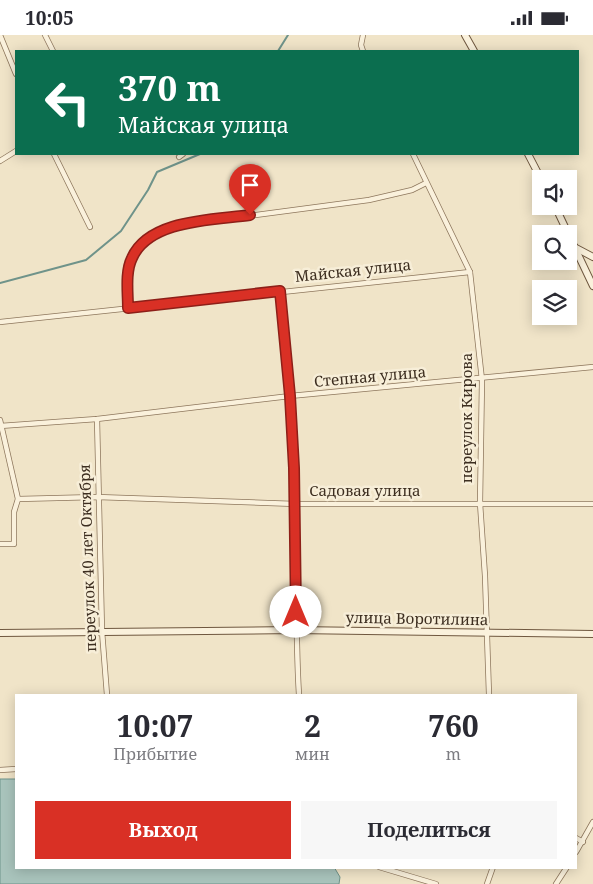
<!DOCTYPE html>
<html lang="ru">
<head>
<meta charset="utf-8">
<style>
	:root { --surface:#fff; --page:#f7f7f7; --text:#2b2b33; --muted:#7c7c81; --accent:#d93025 }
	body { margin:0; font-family:"Noto Serif",serif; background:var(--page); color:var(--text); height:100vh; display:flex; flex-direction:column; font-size:19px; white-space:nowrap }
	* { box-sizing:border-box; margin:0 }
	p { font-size:16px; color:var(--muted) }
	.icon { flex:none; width:28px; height:28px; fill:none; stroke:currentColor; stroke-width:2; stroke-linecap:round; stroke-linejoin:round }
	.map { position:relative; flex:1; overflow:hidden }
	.side { position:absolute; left:15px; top:659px; width:562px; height:175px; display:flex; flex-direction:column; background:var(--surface); border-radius:0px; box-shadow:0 2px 12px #0003 }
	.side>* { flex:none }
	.banner { position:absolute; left:15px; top:15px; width:564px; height:105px; border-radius:0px; box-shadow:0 2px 12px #0003; background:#0b6e4f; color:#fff; overflow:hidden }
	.tools { position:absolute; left:532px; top:135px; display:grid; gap:10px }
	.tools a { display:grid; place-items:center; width:45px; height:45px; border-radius:0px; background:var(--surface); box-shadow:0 2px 12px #0003; font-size:25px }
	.pin { position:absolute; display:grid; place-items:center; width:42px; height:42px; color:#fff; margin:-51px -21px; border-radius:50% 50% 50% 0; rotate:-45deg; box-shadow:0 0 5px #0007 }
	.pin .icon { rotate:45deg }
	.me { position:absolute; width:55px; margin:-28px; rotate:0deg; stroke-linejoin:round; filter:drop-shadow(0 0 4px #0008) }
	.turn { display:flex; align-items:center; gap:18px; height:105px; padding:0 20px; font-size:22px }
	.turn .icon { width:65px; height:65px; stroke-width:2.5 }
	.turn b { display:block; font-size:35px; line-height:42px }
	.eta { display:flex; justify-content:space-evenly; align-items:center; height:85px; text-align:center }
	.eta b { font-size:30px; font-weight:700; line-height:35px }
	.cta { display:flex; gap:10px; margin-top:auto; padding:10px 20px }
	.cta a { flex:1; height:58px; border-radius:0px; background:var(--accent); color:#fff; font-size:20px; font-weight:700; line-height:58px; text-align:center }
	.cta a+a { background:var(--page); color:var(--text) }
	.status { display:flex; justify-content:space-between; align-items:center; height:35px; padding:0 25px; background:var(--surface); direction:ltr }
	.status svg { height:14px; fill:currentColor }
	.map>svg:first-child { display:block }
	.water { fill:#a9c4bc; stroke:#6f938a }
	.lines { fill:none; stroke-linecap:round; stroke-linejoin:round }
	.stream { stroke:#6f938a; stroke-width:2 }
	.street-casing { stroke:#8d765c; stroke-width:6 }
	.secondary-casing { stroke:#6f573f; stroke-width:8 }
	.street { stroke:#faf1dc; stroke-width:4.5 }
	.secondary { stroke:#faf1dc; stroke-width:6 }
	.route-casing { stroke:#8d1f18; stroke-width:12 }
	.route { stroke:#d93025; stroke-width:9 }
	.labels { text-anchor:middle; stroke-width:5; stroke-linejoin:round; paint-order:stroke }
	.street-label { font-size:15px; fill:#3d2e20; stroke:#f7eed8 }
</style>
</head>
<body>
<div class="status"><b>10:05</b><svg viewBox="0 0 49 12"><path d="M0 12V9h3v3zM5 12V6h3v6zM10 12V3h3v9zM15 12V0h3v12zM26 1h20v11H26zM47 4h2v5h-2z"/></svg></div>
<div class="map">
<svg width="593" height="849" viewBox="0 0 593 849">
	<rect width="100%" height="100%" fill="#f0e4c8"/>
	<!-- water -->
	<polygon class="water" points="0,744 16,744 16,832 334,832 340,842 339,849 0,849"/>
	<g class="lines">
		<!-- stream -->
		<g class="stream">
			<polyline points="278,16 288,0"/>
			<polyline points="0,248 86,225 121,196 148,155 157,137 200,119"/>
		</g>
		<!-- street casing -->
		<g class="street-casing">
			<g id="street">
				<polyline points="0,0 16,39"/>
				<polyline points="45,0 53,16"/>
				<polyline points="363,0 361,10 363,16"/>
				<polyline points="54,119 90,192"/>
				<polyline points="413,119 470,237 482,345 480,468 485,541 489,660"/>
				<polyline points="179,122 183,119"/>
				<polyline points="0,126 16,116"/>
				<path d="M 280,256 C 287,327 294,398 296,469 C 297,533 295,596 299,660"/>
				<path d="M 128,273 C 128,227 128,212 172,191 L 369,165 L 412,155 L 426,148"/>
				<polyline points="0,287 470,237"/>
				<polyline points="97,384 102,596 107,660"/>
				<polyline points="0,385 18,464 14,477 14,509 0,509"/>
				<polyline points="0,391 97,384 290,361 593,332"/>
				<polyline points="18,464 97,462 296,469 593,469"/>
				<polyline points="0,735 16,734"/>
				<polyline points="576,803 583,807"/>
				<polyline points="576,817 593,787"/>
				<polyline points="379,832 436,849"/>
				<polyline points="487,849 493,832"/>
				<polyline points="556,849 567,832"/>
			</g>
		</g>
		<!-- secondary casing -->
		<g class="secondary-casing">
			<g id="secondary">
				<polyline points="465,0 474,16"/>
				<polyline points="528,119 541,144"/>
				<polyline points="555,171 593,251"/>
				<polyline points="576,213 593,222"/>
				<polyline points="0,598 295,595 593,599"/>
			</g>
		</g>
		<!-- street -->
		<use href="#street" class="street"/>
		<!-- secondary -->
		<use href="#secondary" class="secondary"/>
	</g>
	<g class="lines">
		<!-- route casing -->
		<g class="route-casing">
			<path id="route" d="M 250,180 C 215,185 149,184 132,223 C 125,237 128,258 128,273 L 280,256 L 290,361 L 294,433 L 296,577"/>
		</g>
		<!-- route -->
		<use href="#route" class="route"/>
	</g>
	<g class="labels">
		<!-- street labels -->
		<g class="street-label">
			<text transform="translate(353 236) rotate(-6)" y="5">Майская улица</text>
			<text transform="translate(370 342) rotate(-5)" y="5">Степная улица</text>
			<text transform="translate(467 383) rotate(-90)" y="5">переулок Кирова</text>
			<text x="365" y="461">Садовая улица</text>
			<text transform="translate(88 523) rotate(-92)" y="5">переулок 40 лет Октября</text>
			<text transform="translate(417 584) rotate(1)" y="5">улица Воротилина</text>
		</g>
	</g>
</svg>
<div class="tools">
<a><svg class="icon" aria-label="sound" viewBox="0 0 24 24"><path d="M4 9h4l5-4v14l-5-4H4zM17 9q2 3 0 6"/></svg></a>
<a><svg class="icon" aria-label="search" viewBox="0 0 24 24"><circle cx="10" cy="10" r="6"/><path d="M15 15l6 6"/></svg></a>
<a><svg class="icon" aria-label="layers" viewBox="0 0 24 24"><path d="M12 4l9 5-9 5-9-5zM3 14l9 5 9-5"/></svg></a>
</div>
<div class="pin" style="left:250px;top:180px;background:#d93025"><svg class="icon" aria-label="arrive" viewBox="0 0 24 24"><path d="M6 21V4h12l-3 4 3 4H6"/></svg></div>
<svg class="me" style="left:296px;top:577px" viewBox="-20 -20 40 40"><circle r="19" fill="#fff"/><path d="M0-13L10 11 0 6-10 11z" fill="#d93025"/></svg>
<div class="banner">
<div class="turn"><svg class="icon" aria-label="left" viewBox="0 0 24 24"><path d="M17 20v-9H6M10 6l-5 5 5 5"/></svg><div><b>370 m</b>Майская улица</div></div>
</div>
<section class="side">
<div class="eta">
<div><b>10:07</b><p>Прибытие</p></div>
<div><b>2</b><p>мин</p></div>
<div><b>760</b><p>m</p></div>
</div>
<div class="cta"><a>Выход</a><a>Поделиться</a></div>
</section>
</div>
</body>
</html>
